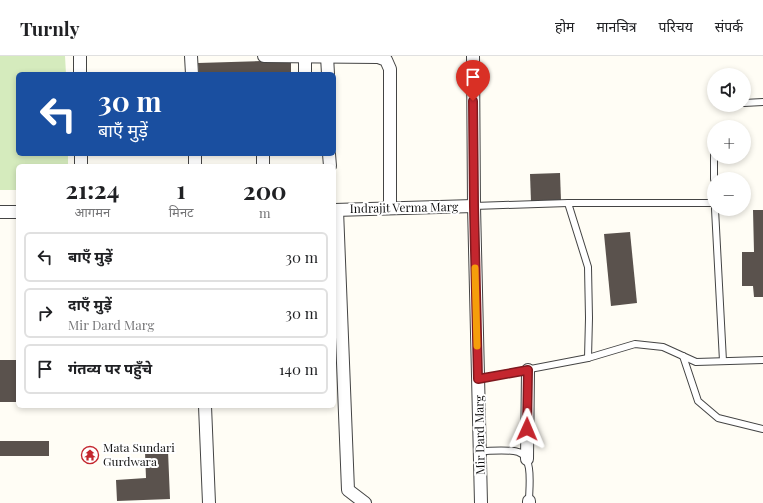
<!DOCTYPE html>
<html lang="hi">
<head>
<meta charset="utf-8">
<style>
	:root { --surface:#fff; --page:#f2f2f2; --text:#202124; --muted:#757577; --line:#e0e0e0 }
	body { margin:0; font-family:"Playfair Display","Noto Sans Devanagari",serif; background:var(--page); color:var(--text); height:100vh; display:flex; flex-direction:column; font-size:15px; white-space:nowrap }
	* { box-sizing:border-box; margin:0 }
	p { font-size:13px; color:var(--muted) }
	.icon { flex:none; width:22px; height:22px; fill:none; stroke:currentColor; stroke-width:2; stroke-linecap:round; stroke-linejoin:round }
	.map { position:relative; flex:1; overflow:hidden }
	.details { position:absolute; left:16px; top:108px; width:320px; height:244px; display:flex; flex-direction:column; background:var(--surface); border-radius:6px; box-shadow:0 2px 6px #0003 }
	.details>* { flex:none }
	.hud { position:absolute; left:16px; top:16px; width:320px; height:84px; border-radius:6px; box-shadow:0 2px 6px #0003; background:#1a4fa0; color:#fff; overflow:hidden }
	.tools { position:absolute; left:707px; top:12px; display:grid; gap:8px }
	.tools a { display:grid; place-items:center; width:44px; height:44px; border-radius:50%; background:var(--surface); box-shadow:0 2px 6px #0003; font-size:20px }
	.pin { position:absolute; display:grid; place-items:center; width:34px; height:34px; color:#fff; margin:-41px -17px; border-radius:50% 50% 50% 0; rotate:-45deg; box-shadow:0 0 4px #0007 }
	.pin .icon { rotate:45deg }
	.me { position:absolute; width:44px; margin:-22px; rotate:1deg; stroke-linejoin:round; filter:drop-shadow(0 0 3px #0008) }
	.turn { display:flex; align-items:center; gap:14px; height:84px; padding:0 16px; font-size:18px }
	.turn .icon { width:52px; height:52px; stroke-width:2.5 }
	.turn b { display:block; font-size:28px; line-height:34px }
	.eta { display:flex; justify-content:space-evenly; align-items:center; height:68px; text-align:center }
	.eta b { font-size:24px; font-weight:700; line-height:28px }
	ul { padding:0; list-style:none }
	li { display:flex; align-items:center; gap:12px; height:50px; margin:0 8px 6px; padding:0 8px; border:2px solid var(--line); border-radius:6px }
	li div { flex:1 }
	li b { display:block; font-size:15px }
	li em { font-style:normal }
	header { display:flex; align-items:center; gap:24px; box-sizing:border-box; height:56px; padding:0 20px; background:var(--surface); border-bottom:1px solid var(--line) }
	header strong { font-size:19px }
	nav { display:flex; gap:22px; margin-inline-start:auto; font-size:14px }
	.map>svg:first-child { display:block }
	.green { fill:#d5ebbd }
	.building { fill:#5a524d }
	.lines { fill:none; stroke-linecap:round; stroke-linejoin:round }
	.lane-casing { stroke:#444; stroke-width:8 }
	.street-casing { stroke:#444; stroke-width:14 }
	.lane { stroke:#fff; stroke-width:6 }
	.street { stroke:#fff; stroke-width:12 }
	.route-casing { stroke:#7f191e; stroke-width:10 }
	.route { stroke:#c4262e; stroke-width:7 }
	.slow { stroke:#f59e0b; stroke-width:7 }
	.labels { text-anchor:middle; stroke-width:4; stroke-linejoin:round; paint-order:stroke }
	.street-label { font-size:12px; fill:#111; stroke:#fff }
	.poi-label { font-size:12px; fill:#111; stroke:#fff; text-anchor:start }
</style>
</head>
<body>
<header>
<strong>Turnly</strong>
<nav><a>होम</a><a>मानचित्र</a><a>परिचय</a><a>संपर्क</a></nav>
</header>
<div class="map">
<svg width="763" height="447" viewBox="0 0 763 447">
	<rect width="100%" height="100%" fill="#fffdf5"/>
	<!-- green -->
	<polygon class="green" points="0,0 65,0 66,18 18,18 18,98 68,98 68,110 18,110 18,134 0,134"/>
	<!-- building -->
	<g class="building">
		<polygon points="291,4 291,18 199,18 198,7"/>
		<polygon points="560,117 561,145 531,146 530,118"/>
		<polygon points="753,154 763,154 763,241 754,241 753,230 742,230 742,196 754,196"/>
		<polygon points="630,176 637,247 611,250 604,178"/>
		<rect x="0" y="304" width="18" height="42"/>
		<rect x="0" y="385" width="49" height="15"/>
		<polygon points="168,395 170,443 117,445 116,424 146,422 145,396"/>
	</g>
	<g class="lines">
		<!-- lane casing -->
		<g class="lane-casing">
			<g id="lane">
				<polyline points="744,47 763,46"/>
				<polyline points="714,81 714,98"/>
				<polyline points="714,101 714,123"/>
				<polyline points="568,147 588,211 589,262 588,302"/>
				<polyline points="474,150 568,147 714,147"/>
				<polyline points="715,153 723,305"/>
				<polyline points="683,300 698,345 718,362 763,373"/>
				<polyline points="478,323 588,302 635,288 663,291 696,306 763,304"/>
				<path d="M 480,395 C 491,395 509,393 518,396 C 534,400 529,432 529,445"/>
			</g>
		</g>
		<!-- street casing -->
		<g class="street-casing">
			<g id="street">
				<polyline points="80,0 80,18"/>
				<polyline points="191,0 192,18"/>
				<polyline points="264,0 378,1 386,4 390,13 390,152"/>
				<polyline points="327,0 328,18"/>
				<polyline points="473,0 474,150 481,447"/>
				<polyline points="305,1 305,18"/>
				<polyline points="81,98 81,110"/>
				<polyline points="195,98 195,110"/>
				<polyline points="263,98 263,110"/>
				<polyline points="329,98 330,110"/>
				<polyline points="334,154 474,150"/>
				<polyline points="337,154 348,434 365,447"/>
				<polyline points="0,156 18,156"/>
				<polyline points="205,350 209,447"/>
				<polyline points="527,403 528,314"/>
				<polyline points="529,445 529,447"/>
			</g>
		</g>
		<!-- lane -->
		<use href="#lane" class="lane"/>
		<!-- street -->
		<use href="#street" class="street"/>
	</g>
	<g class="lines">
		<!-- route casing -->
		<g class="route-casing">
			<polyline id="route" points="473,45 474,150 478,323 528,314 527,373"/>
		</g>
		<!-- route -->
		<use href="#route" class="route"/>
		<!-- slow -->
		<polyline class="slow" points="475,212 477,290"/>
	</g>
	<!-- icons -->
	<defs>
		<g id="temple-ring" transform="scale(0.9)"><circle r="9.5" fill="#fff" stroke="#c4262e" stroke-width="1.5"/><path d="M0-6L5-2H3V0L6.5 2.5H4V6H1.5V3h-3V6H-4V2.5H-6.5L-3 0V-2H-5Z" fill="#c4262e"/></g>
	</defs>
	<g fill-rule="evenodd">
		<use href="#temple-ring" x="90" y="399"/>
	</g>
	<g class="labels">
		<!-- street labels -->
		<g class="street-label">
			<text transform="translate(404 152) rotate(-1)" y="4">Indrajit Verma Marg</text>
			<text transform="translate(480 379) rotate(-91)" y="4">Mir Dard Marg</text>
		</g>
		<!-- poi labels -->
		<g class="poi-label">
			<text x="103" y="396">Mata Sundari<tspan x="103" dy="14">Gurdwara</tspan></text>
		</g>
	</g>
</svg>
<div class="tools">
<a><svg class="icon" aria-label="sound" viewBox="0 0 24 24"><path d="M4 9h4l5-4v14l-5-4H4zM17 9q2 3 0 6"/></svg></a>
<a>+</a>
<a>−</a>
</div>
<div class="pin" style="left:473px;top:45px;background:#d93025"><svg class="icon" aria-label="arrive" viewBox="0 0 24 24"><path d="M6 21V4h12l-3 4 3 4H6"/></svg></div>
<svg class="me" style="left:527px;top:373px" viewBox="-20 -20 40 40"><path d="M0-17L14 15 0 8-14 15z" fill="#c4262e" stroke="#fff" stroke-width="4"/></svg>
<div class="hud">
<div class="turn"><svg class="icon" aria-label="left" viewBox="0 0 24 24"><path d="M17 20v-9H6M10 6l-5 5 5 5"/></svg><div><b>30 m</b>बाएँ मुड़ें</div></div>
</div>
<section class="details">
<div class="eta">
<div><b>21:24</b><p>आगमन</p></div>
<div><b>1</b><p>मिनट</p></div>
<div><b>200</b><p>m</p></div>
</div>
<ul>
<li><svg class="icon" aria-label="left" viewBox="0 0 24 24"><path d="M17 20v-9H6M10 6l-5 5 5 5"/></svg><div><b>बाएँ मुड़ें</b></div><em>30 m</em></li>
<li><svg class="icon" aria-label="right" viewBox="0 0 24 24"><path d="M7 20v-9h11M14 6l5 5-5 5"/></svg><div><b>दाएँ मुड़ें</b><p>Mir Dard Marg</p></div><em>30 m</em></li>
<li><svg class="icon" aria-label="arrive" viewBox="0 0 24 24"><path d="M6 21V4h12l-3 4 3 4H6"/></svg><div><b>गंतव्य पर पहुँचे</b></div><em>140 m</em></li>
</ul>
</section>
</div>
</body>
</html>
